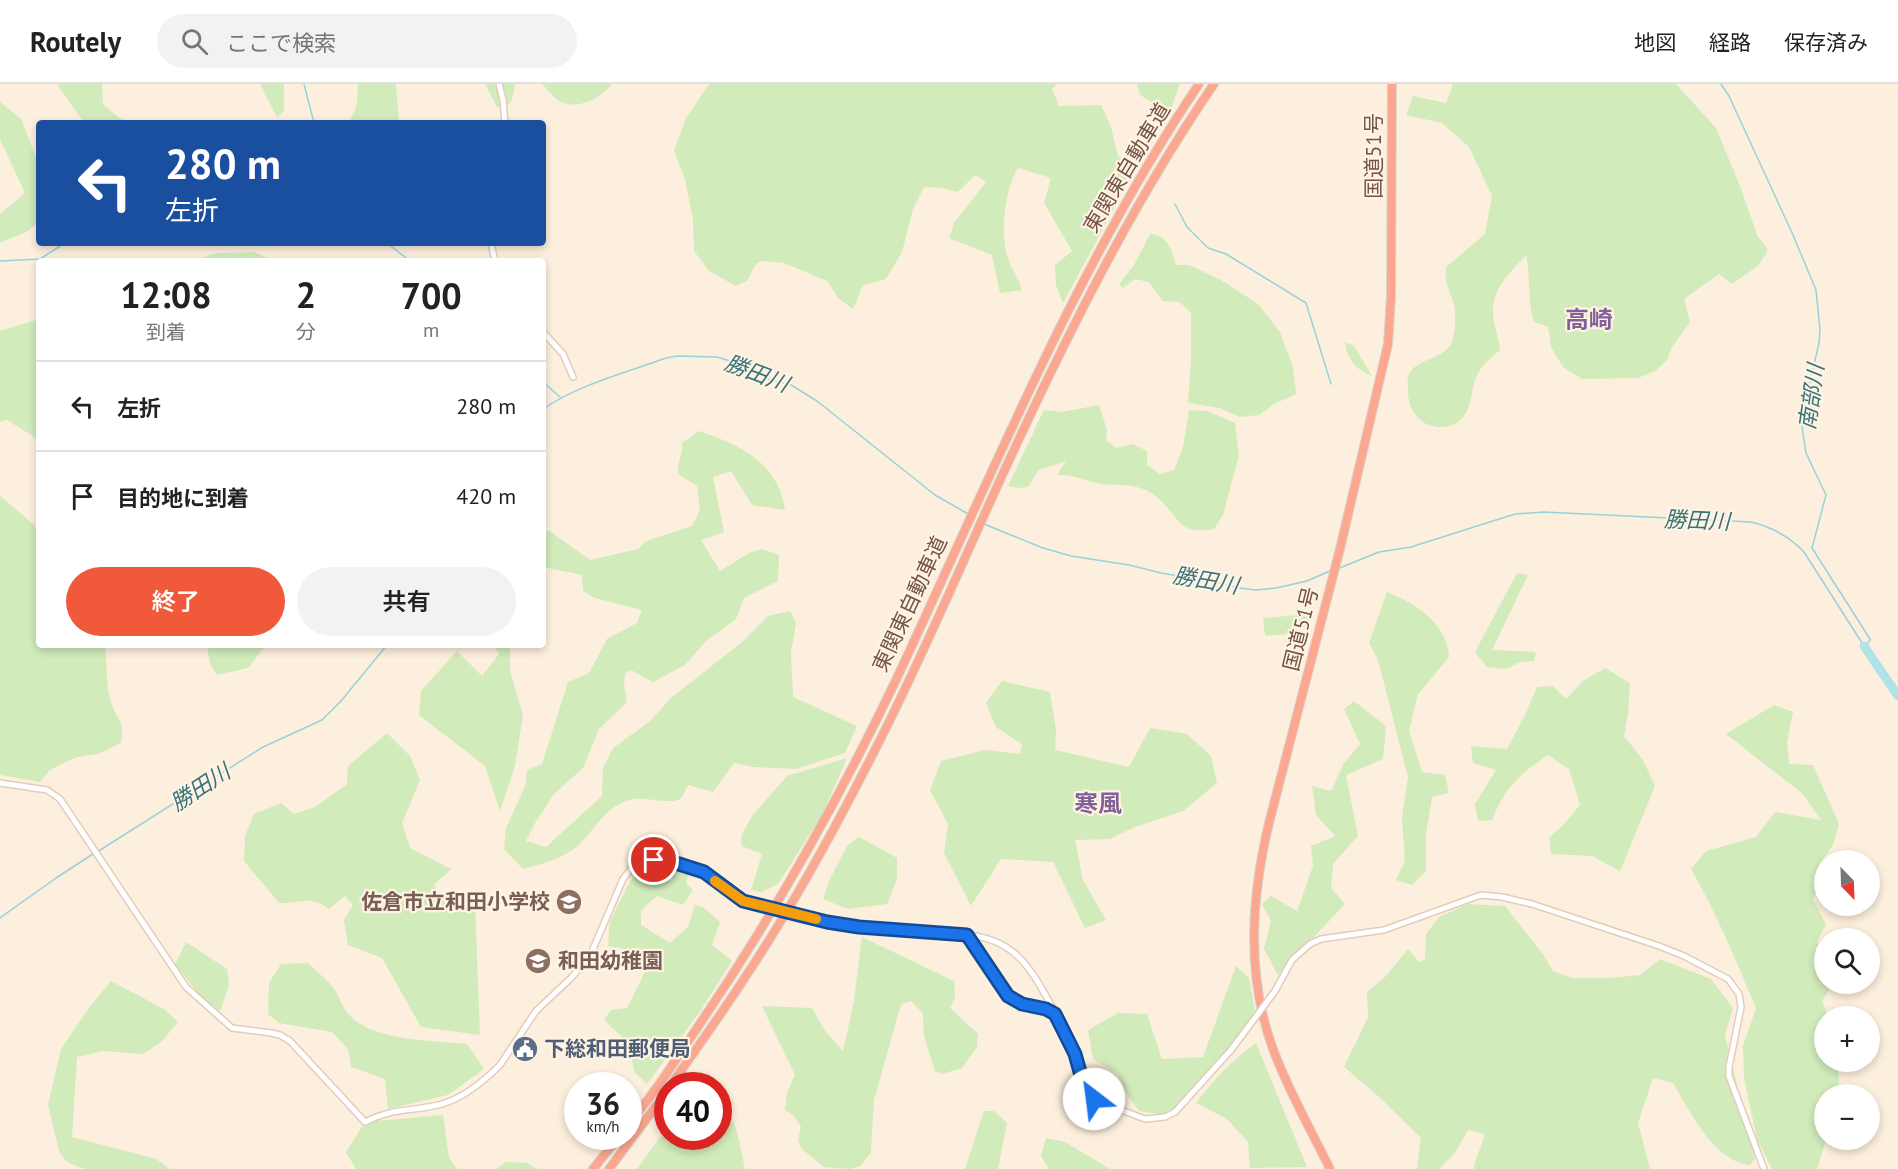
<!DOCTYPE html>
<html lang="ja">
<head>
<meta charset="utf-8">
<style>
	:root { --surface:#fff; --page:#f2f2f2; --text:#222; --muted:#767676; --line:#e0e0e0; --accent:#f05a3a }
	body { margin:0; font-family:"PT Sans","Noto Sans JP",sans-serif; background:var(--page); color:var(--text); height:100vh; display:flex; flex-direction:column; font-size:22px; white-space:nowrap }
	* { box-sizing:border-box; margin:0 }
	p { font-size:20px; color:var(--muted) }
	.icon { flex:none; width:33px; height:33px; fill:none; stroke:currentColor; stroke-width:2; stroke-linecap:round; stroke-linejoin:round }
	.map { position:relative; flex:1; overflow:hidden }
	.details { position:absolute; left:36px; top:174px; width:510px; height:390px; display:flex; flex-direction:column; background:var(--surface); border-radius:6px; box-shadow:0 3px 9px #0003 }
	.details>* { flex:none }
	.top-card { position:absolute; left:36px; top:36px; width:510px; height:126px; border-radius:6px; box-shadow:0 3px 9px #0003; background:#1a4fa0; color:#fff; overflow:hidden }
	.needle { width:39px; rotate:157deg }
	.fabs { position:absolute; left:1814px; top:766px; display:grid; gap:12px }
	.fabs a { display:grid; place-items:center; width:66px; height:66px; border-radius:50%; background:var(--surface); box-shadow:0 3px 9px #0003; font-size:30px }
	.speed { position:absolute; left:564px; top:988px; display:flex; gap:12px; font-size:30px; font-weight:700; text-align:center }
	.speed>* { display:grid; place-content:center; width:78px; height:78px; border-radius:50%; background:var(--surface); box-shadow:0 3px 9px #0003; line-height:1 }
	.speed small { font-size:15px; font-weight:400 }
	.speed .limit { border:9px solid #d22; background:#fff; color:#111 }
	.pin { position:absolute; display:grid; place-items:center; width:51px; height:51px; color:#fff; margin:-26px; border:3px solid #fff; border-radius:50%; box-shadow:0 2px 6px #0007 }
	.me { position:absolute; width:66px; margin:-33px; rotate:330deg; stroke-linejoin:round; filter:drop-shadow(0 0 4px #0008) }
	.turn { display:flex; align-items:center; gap:21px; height:126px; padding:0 30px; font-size:27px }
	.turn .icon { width:78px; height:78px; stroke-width:2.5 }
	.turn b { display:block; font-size:42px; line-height:51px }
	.eta { display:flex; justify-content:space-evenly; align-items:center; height:102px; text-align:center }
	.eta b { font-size:36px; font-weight:600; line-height:42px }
	.cta { display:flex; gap:12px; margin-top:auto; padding:12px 30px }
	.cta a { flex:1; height:69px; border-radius:36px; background:var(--accent); color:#fff; font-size:24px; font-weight:600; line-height:69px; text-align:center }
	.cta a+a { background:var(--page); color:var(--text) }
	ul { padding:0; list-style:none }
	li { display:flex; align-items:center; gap:18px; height:90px; padding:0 30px; border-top:2px solid var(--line) }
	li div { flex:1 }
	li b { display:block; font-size:22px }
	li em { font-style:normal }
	header { display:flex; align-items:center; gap:36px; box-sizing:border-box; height:84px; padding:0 30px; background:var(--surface); border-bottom:2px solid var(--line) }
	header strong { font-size:28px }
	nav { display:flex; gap:33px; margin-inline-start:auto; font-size:21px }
	.search { width:420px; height:54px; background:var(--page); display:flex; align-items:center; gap:15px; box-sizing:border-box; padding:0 21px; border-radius:33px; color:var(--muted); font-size:22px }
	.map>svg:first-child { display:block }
	.green { fill:#d1ebbb }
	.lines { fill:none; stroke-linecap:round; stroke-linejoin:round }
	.stream { stroke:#97d2da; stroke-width:1.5 }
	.river { stroke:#b1e2e7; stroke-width:9 }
	.minor-casing { stroke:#e3ccbc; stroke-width:8 }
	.highway-casing { stroke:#dbd2cf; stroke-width:10 }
	.minor { stroke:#fff; stroke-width:5 }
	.highway { stroke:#fca78f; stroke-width:8 }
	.minor-bridge-casing { stroke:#e3ccbc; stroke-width:8; stroke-linecap:butt }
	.minor-bridge { stroke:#fff; stroke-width:5 }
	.route-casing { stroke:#114b97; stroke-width:15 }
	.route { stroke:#1a73e8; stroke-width:10 }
	.slow { stroke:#f59e0b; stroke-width:10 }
	.labels { text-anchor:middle; stroke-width:4.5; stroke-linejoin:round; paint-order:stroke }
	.street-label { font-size:21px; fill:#745345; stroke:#fff3e4 }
	.education-label { font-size:21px; font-weight:bold; fill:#785e54; stroke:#fff3e4; text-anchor:end }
	.service-label { font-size:21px; font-weight:bold; fill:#4e5e75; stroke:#fff3e4; text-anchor:start }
	.water-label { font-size:22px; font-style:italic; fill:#38737b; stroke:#fff3e4 }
	.quarter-label { font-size:24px; font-weight:bold; fill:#826098; stroke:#fff3e4 }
</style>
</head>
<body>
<header>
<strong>Routely</strong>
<div class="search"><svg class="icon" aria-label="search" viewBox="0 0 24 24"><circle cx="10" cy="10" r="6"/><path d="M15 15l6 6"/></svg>ここで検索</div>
<nav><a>地図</a><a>経路</a><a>保存済み</a></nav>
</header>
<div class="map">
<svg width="1898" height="1085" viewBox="0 0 1898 1085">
	<rect width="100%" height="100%" fill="#fdefdd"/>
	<!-- green -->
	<g class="green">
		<path d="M 57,0 L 102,0 L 103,20 C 109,25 115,32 122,35 C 139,44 167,30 189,39 L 84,39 Z"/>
		<polygon points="261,0 284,0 284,28 277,33 261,2"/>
		<polygon points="358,0 396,0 399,39 349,39 357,21"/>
		<polygon points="485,0 515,0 512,16 507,22 497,23"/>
		<path d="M 542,0 L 612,0 C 602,13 581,25 564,19 C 556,17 548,6 542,0 Z"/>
		<path d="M 709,0 L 1057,0 L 1052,5 L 1059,22 L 1101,21 L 1111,43 L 1118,72 L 1133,84 L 1109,134 L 1063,219 L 1056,201 L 1055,181 L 1072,167 L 1044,119 L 1051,94 L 1018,84 C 1005,105 1001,142 1006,167 C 1008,180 1018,193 1022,206 L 1000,209 L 992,171 L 949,154 L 954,139 L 986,98 L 975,91 L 958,108 L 942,104 L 924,103 L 913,125 L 902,168 L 886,195 L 863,201 L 853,225 L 839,215 L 827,197 L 784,179 L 761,177 L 756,180 L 747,197 L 736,202 L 709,187 L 694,167 L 693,135 L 685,96 L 674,66 L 686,34 Z"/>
		<polygon points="1137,0 1180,0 1171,24 1159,23 1140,11"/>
		<path d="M 1453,0 L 1676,0 L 1716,44 L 1740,102 L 1757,151 L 1768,166 L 1758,182 L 1732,200 L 1719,190 L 1684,215 L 1690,238 L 1672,263 L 1667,276 L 1655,287 L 1638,294 L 1582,295 L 1563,283 L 1551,263 L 1548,243 L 1534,238 C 1527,217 1531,192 1526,171 C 1512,187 1492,204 1493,228 C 1493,240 1499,254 1500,266 C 1491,274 1480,282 1476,294 C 1470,307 1473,325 1460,336 C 1454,342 1447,343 1439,343 C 1417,342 1406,322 1408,301 C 1408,298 1407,295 1408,292 C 1417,272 1447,277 1453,255 C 1455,247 1456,235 1455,227 C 1454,210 1443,203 1446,183 L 1485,150 L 1492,112 L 1469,63 L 1442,39 L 1406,31 L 1413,12 L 1446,19 Z"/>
		<polygon points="0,18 21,35 39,81 39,138 28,147 0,159 0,130 25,109 0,55"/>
		<path d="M 1150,150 C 1168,151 1172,166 1176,181 L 1189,181 L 1221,196 L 1258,220 L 1280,248 L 1293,283 L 1296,310 L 1274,320 L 1259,331 L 1240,333 L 1220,324 L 1188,319 L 1191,277 L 1191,229 L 1180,218 L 1163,217 L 1149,198 L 1135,195 L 1123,204 L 1119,200 L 1134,181 Z"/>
		<polygon points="254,168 275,177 196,177 215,169"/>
		<polygon points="39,235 39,356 7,336 0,338 0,247"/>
		<path d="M 1345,258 L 1354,262 L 1372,292 C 1356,286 1347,276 1345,258 Z"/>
		<path d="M 1099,321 L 1107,346 L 1106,356 L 1116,364 L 1133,360 L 1147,367 L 1147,381 L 1160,390 L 1174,386 L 1183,363 L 1189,326 L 1207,327 L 1235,339 L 1239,371 L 1223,431 L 1214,445 C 1173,453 1179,426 1151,409 C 1136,399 1119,402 1102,400 C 1087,397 1073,390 1057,391 L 1066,377 L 1039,386 L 1028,403 L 1019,404 L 1008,402 L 1044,326 L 1062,328 Z"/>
		<path d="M 699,347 C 740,361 778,378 785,426 L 752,421 L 731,387 L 713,393 L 724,448 L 701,456 L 720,487 L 749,469 L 762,465 L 779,471 L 778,497 L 744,514 L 736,535 L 706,557 L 685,581 L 653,598 L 631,586 L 625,590 L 624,601 L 627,618 L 599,645 L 583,684 L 554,710 L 535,739 L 526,757 L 546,763 L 602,712 L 603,684 L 613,664 L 649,638 L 672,613 L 741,559 L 768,532 L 790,527 L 796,539 L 791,569 L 793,613 L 857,642 L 845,669 L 796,685 L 753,683 L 734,679 L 713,708 L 688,701 C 686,704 684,710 682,713 C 674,723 644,711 628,716 C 601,726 594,749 574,765 C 559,776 540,780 523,785 L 504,765 L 506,744 L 526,700 L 527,686 L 542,680 L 568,598 L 589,589 L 607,555 L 637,539 L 642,526 L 595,514 L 583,507 L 582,491 L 543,483 L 543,452 L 548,446 L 590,476 L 638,465 L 646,457 L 692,442 L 700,426 L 697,402 L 678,390 C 677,379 683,371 682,359 Z"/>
		<path d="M 0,412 L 33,440 L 39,449 L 39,561 L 105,561 C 107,576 106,605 111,618 C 117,637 125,636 121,659 L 98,670 L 78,673 L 59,681 L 49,687 L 40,698 L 0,691 Z"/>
		<polygon points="1517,489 1528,491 1492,566 1536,568 1534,577 1520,578 1506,585 1487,583 1475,568"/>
		<path d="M 1387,508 C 1415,519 1448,540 1449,573 L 1418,610 L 1409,647 L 1422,688 L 1445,691 L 1449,709 L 1432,713 L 1426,750 L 1426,787 L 1412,801 L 1396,796 L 1405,777 L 1402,734 L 1408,693 L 1378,576 L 1369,559 Z"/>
		<polygon points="1311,530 1308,545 1305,542 1287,550 1265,552 1263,534"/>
		<polygon points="207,561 269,561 261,567 248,584 217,591 210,580"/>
		<polygon points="493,561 510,561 510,587 523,631 515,682 500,727 485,682 419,631 421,607 457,567 482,592 499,570"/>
		<path d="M 1605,584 L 1630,599 L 1628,629 L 1624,652 L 1643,676 L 1655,702 L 1620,787 L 1592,772 L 1551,770 L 1549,754 L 1564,740 L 1580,721 L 1569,685 L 1548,671 C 1518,691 1505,704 1492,736 L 1478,737 L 1475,720 L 1496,686 L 1473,679 L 1471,662 L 1507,665 L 1524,633 L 1537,603 L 1553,602 L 1566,615 L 1583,597 Z"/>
		<polygon points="1002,597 1050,608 1056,647 1055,666 1129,683 1150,644 1187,650 1211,672 1217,699 1183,727 1135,743 1110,755 1075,756 1083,796 1106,836 1085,844 1053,778 1001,775 971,822 944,769 948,740 930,706 941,677 985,666 1020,670 1022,660 996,643 986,619"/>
		<polygon points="1354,617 1386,642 1383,675 1346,691 1358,752 1333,780 1331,804 1345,820 1278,891 1264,865 1271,837 1262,820 1271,812 1297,827 1313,782 1311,762 1335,752 1316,731 1312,702 1331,707 1344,679 1360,660 1344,625"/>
		<path d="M 1774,621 L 1793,628 L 1787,658 L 1789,680 L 1813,681 L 1839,740 L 1833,761 L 1820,779 L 1817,805 L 1813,815 L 1826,841 L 1817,857 L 1824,881 L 1824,900 L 1833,900 L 1822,917 L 1829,933 L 1824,933 L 1824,978 L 1838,978 L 1839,1001 L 1836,1011 L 1824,1011 L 1824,1056 L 1826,1056 L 1817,1085 L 1772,1085 L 1757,1055 L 1744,994 L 1743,962 L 1756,924 C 1736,877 1717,830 1691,785 L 1706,767 L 1756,753 L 1775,728 L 1821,736 L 1803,710 L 1726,650 Z"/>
		<path d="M 387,649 L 410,672 L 420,696 L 402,739 L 410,764 L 451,785 L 434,801 L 447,821 L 475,820 L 480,951 L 421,943 L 382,874 L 348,861 L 344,836 L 353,821 L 345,812 L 329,825 C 311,810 299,820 279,819 L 244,777 L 245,752 L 254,730 L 281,719 L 294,730 L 315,723 L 347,700 L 348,682 Z"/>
		<polygon points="847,674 822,731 778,800 761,808 751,806 762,770 742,762 741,752 752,732 787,692"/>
		<polygon points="859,753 897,774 897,795 887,820 848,825 823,815 830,795 847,762"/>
		<polygon points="652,785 663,797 672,796 675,785 689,789 686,799 693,806 683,821 657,812 641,826 641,841 670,859 688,843 695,821 703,823 720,838 712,861 732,877 701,926 647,1000 634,988 631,970 621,952 604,936 611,926 627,924 648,882 629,866 608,862 610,837 629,799 639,788"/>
		<path d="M 1468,820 L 1505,822 L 1543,870 L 1553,887 L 1572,894 L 1611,894 L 1640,891 L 1660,875 L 1711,895 L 1733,924 L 1725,951 L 1755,1075 L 1750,1081 C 1714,1078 1690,1027 1673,999 L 1653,994 L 1638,1039 L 1650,1085 L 1474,1085 C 1475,1072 1483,1063 1484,1050 L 1468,1046 L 1455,1069 L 1439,1085 L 1417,1085 L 1421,1054 L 1378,1012 L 1344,983 L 1368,933 L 1367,908 L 1386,892 L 1408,865 L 1419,878 L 1425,876 L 1426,850 L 1439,833 Z"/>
		<polygon points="862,853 954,897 955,914 950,924 978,950 977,963 962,984 942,990 935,987 924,952 923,929 911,917 901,920 874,1016 871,1069 860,1082 849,1085 824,1083 802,1065 798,1056 801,1043 794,1032 785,1026 787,1009 795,991 762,922 812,924 825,947 843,967 854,917"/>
		<polygon points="186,858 227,885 229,902 220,927 201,913 175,880"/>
		<path d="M 308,879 C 317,888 327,895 334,905 C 341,914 342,925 351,933 C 379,958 432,956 467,960 L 484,985 L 448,1011 L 388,1025 L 385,995 L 351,983 L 348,965 L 332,948 L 279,939 L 268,930 L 269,899 L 281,880 Z"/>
		<polygon points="1236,882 1249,894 1256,932 1169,1032 1139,1027 1128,1012 1118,990 1093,975 1088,946 1118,929 1147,930 1162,975 1203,973"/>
		<polygon points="111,897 164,925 178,938 162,957 143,970 102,967 77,973 72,1053 156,1075 170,1085 87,1085 78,1083 66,1077 59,1067 48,1021 61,965 91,921"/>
		<path d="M 1256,959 L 1307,1083 L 1250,1084 L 1248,1058 L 1227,1035 L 1196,1019 C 1213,996 1233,975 1256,959 Z"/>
		<polygon points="719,1005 737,1047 745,1085 637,1085 667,1044 668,1053 718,1053"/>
		<polygon points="984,1027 994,1027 1007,1039 998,1085 965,1085"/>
		<polygon points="443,1031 449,1074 457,1085 356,1085 346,1068 365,1038"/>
		<polygon points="1046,1054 1065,1058 1110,1085 1049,1085 1041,1072"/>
		<polygon points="506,1078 527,1079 537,1085 497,1085"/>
	</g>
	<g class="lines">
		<!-- stream -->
		<g class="stream">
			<polyline points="304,0 314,39"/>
			<polyline points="1175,120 1187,143 1208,164 1226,170 1306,219 1331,300"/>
			<polyline points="387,159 410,177"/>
			<polyline points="0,177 40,175 65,159"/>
			<polyline points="543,298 560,313"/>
			<path d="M 543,325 C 580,300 625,289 666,274 L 677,272 L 717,273 L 736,279 L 768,295 L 791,301 L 817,317 L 935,411 L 970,431"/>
			<polyline points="984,440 1043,464 1071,472 1129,481 1161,489 1215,498 1239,504 1256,506 1276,504 1307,497 1330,487"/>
			<path d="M 1337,485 L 1379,468 L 1411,463 L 1515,430 L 1544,428 L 1751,438 C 1772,443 1789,452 1804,468 L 1864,562 L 1869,558 L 1870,555 L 1812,464 L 1826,411 L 1806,369 L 1802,343 L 1805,320 L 1819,259 L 1820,246 L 1816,206 L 1793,151 L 1729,12 L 1721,0"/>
			<polyline points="97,768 263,663 322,636 341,617 387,561"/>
			<polyline points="0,834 56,794 93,770"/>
		</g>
		<!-- river -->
		<polyline class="river" points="1864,562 1898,612"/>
		<!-- minor casing -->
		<g class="minor-casing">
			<g id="minor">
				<polyline points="499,0 503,16 505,39"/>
				<polyline points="491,159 495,177"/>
				<polyline points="543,248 563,270 573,293"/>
				<path d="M 0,699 L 47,706 L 60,715 L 186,903 L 232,944 L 271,949 L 280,951 L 290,957 L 365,1038 C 394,1023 413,1028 442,1020 C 463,1014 485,996 500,981 L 536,927 L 572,893 L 590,872 L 623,795 L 634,781 L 647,776 L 654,776 L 694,784 L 704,788 L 743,817 L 753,820"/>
				<polyline points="803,832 859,843 967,851 1008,912 1022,920 1046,925 1055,930 1075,970 1081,996 1088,1010 1105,1020 1145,1035 1165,1033 1175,1028 1231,966 1252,938"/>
				<path d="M 967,851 C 1018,855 1033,889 1055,928"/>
				<polyline points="1275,907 1292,876 1310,860 1321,855 1384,846 1481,811 1502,813 1532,820 1659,862 1684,872 1728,895 1739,910 1741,923 1729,983 1729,992 1764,1085"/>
			</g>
		</g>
		<!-- highway casing -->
		<g class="highway-casing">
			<g id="highway">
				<path d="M 670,1002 C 708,949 745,896 779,840 C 818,777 853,710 886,644 C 929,558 966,470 1006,383 C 1067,251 1132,120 1214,0"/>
				<path d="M 628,1041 C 655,1008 678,973 701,938 C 775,829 839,715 896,596 C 991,394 1074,186 1199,0"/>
				<polyline points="593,1085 619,1053"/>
				<polyline points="609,1085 668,1006"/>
				<path d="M 1330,1085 C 1311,1046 1288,1006 1273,965 C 1246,891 1251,815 1269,739 L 1340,465 L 1388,260 L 1391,213 L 1392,0"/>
			</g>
		</g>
		<!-- minor -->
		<use href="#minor" class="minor"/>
		<!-- highway -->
		<use href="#highway" class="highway"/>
		<!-- minor-bridge casing -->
		<g class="minor-bridge-casing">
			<g id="minor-bridge">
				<polyline points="753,820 803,832"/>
				<polyline points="1252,938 1275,907"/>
			</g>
		</g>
		<!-- minor-bridge -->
		<use href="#minor-bridge" class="minor-bridge"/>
	</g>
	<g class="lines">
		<!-- route casing -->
		<g class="route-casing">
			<polyline id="route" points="654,776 679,780 704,788 743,817 827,838 859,843 967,851 1008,912 1022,920 1046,925 1055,930 1075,970 1084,1002 1094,1015"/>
		</g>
		<!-- route -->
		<use href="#route" class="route"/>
		<!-- slow -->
		<polyline class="slow" points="715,797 743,817 816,835"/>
	</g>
	<!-- icons -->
	<defs>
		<g id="school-disc" transform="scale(1.35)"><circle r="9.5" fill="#8d6e63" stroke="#fff3e4"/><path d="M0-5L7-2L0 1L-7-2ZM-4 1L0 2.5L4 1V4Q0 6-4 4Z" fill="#fff"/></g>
		<g id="civic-disc" transform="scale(1.35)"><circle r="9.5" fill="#5c6f8a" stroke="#fff3e4"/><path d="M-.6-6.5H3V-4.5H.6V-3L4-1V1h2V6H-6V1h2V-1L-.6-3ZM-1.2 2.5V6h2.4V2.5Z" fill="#fff"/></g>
	</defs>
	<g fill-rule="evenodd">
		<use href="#school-disc" x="569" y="818"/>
		<use href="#school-disc" x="538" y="877"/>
		<use href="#civic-disc" x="525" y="965"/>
	</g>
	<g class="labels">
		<!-- street labels -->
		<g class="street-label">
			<text transform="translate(1374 72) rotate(-90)" y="7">国道51号</text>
			<text transform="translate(1127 84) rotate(-59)" y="7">東関東自動車道</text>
			<text transform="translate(910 520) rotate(-65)" y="7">東関東自動車道</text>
			<text transform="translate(1301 545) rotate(-76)" y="7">国道51号</text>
		</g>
		<!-- education labels -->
		<g class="education-label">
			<text x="550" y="825">佐倉市立和田小学校</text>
			<text x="558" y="884" text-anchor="start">和田幼稚園</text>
		</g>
		<!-- service labels -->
		<g class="service-label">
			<text x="544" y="972">下総和田郵便局</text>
		</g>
		<!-- water labels -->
		<g class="water-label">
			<text transform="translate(757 289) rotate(21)" y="8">勝田川</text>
			<text transform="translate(1811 313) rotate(-82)" y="8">南部川</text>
			<text transform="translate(1697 436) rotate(2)" y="8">勝田川</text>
			<text transform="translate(1206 496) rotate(10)" y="8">勝田川</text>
			<text transform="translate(200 703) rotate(-33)" y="8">勝田川</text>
		</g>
		<!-- quarter labels -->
		<g class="quarter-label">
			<text x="1589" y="244">高崎</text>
			<text x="1098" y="728">寒風</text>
		</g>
	</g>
</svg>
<div class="fabs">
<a><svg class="needle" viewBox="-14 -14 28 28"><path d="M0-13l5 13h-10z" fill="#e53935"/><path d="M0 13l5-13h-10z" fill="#767676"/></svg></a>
<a><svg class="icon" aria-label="search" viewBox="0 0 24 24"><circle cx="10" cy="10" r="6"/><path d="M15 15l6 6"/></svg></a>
<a>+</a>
<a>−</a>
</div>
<div class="speed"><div>36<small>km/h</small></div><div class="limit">40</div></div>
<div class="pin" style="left:654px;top:776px;background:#d93025"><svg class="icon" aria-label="arrive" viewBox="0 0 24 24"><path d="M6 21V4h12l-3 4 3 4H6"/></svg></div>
<svg class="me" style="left:1094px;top:1015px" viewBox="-20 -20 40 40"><circle r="19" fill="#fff"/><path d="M0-13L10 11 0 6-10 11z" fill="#1a73e8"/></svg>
<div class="top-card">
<div class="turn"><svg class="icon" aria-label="left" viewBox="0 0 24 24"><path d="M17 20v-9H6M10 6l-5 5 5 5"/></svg><div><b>280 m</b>左折</div></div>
</div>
<section class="details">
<div class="eta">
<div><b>12:08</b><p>到着</p></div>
<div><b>2</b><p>分</p></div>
<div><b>700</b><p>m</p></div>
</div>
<ul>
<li><svg class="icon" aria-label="left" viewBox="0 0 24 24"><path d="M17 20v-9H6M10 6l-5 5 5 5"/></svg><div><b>左折</b></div><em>280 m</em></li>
<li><svg class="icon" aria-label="arrive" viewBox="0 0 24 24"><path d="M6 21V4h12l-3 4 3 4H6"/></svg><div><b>目的地に到着</b></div><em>420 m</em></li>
</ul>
<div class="cta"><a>終了</a><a>共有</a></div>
</section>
</div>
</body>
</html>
